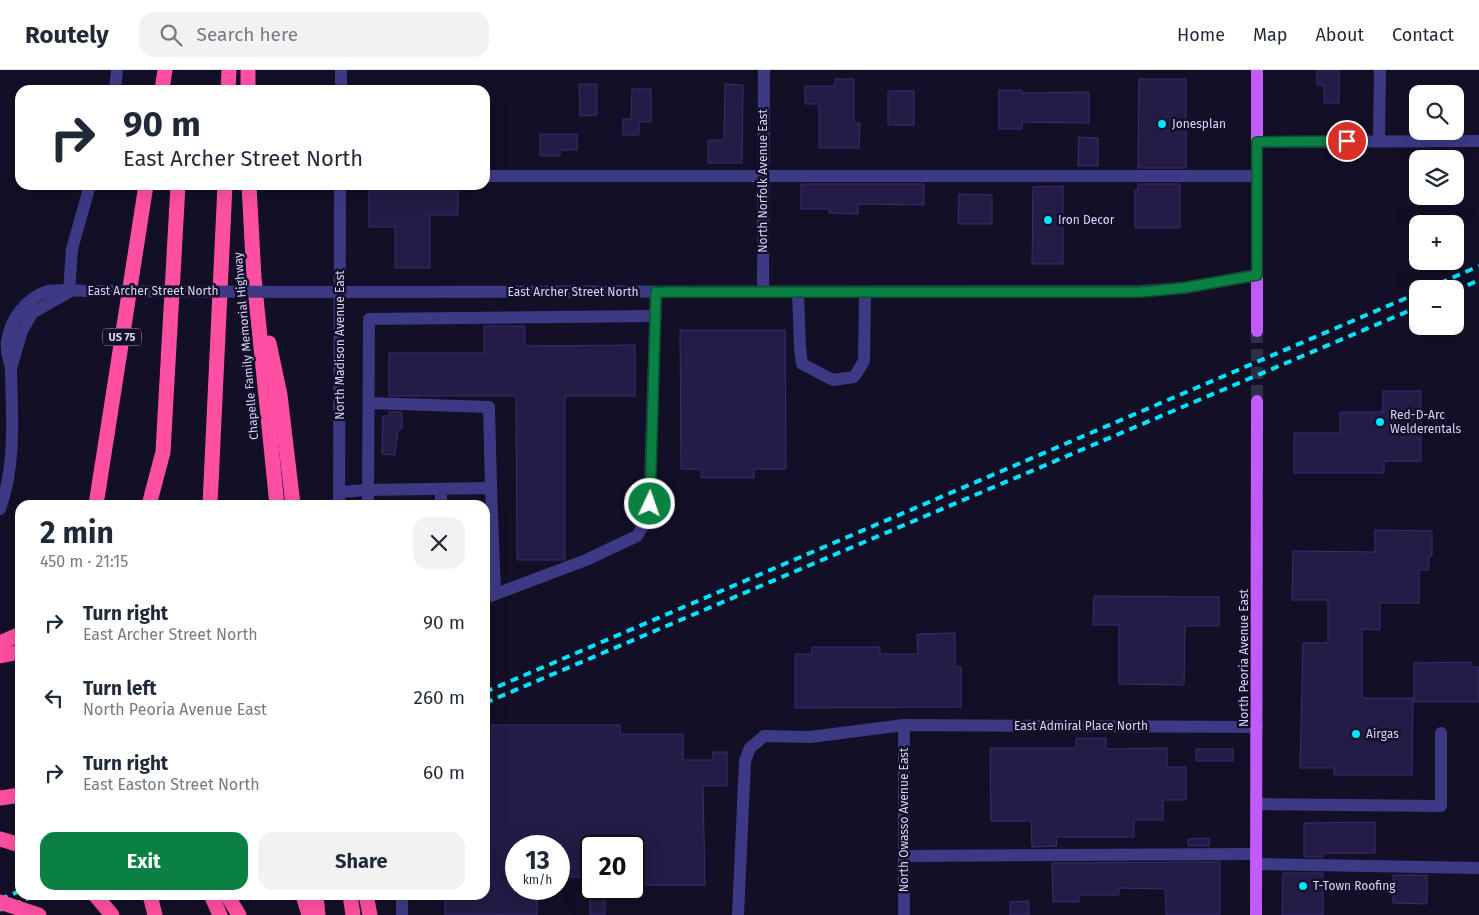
<!DOCTYPE html>
<html lang="en">
<head>
<meta charset="utf-8">
<style>
	:root { --surface:#fff; --page:#f2f2f3; --text:#1f2937; --muted:#747a83; --line:#e0e1e3; --accent:#0b8043 }
	body { margin:0; font-family:"Fira Sans",sans-serif; background:var(--page); color:var(--text); height:100vh; display:flex; flex-direction:column; font-size:19px; white-space:nowrap }
	* { box-sizing:border-box; margin:0 }
	p { font-size:16px; color:var(--muted) }
	.icon { flex:none; width:28px; height:28px; fill:none; stroke:currentColor; stroke-width:2; stroke-linecap:round; stroke-linejoin:round }
	.map { position:relative; flex:1; overflow:hidden }
	.sheet { position:absolute; left:15px; top:430px; width:475px; height:400px; display:flex; flex-direction:column; background:var(--surface); border-radius:15px; box-shadow:0 5px 20px #0002 }
	.sheet>* { flex:none }
	.top-card { position:absolute; left:15px; top:15px; width:475px; height:105px; border-radius:15px; box-shadow:0 5px 20px #0002; background:#fff; color:var(--text); overflow:hidden }
	.controls { position:absolute; left:1409px; top:15px; display:grid; gap:10px }
	.controls a { display:grid; place-items:center; width:55px; height:55px; border-radius:10px; background:var(--surface); box-shadow:0 5px 20px #0002; font-size:25px }
	.speed { position:absolute; left:505px; top:765px; display:flex; gap:10px; font-size:25px; font-weight:700; text-align:center }
	.speed>* { display:grid; place-content:center; width:65px; height:65px; border-radius:50%; background:var(--surface); box-shadow:0 5px 20px #0002; line-height:1 }
	.speed small { font-size:12px; font-weight:400 }
	.speed .limit { border:2px solid #111; border-radius:8px; background:#fff; color:#111 }
	.pin { position:absolute; display:grid; place-items:center; width:42px; height:42px; color:#fff; margin:-21px; border:2px solid #fff; border-radius:50%; box-shadow:0 1px 5px #0007 }
	.me { position:absolute; width:55px; margin:-28px; rotate:3deg; stroke-linejoin:round; filter:drop-shadow(0 0 4px #0008) }
	.turn { display:flex; align-items:center; gap:18px; height:105px; padding:0 25px; font-size:22px }
	.turn .icon { width:65px; height:65px; stroke-width:2.5 }
	.turn b { display:block; font-size:35px; line-height:42px }
	.round { display:grid; place-items:center; flex:none; width:52px; height:52px; border-radius:15px; background:var(--page) }
	.summary { display:flex; align-items:center; justify-content:space-between; height:85px; padding:0 25px }
	h1 { font-size:30px; font-weight:700; line-height:38px }
	.primary-button { display:flex; gap:10px; margin-top:auto; padding:10px 25px }
	.primary-button a { flex:1; height:58px; border-radius:15px; background:var(--accent); color:#fff; font-size:20px; font-weight:700; line-height:58px; text-align:center }
	.primary-button a+a { background:var(--page); color:var(--text) }
	ul { padding:0; list-style:none }
	li { display:flex; align-items:center; gap:15px; height:75px; padding:0 25px }
	li div { flex:1 }
	li b { display:block; font-size:19px }
	li em { font-style:normal }
	header { display:flex; align-items:center; gap:30px; box-sizing:border-box; height:70px; padding:0 25px; background:var(--surface); border-bottom:1px solid var(--line) }
	header strong { font-size:24px }
	nav { display:flex; gap:28px; margin-inline-start:auto; font-size:18px }
	.search { width:350px; height:45px; background:var(--page); display:flex; align-items:center; gap:12px; box-sizing:border-box; padding:0 18px; border-radius:15px; color:var(--muted); font-size:19px }
	.map>svg:first-child { display:block }
	.building { fill:#241b47; stroke:#3b2d73 }
	.lines { fill:none; stroke-linecap:round; stroke-linejoin:round }
	.major-tunnel { stroke:#312d47; stroke-width:12; stroke-dasharray:12 6; stroke-linecap:butt }
	.minor { stroke:#3d3a85; stroke-width:12 }
	.major { stroke:#c25bff; stroke-width:12 }
	.highway { stroke:#ff4fa3; stroke-width:15 }
	.rail { stroke:#00e5ff; stroke-width:4; stroke-dasharray:8 6; stroke-linecap:butt }
	.minor-bridge { stroke:#3d3a85; stroke-width:12 }
	.highway-bridge { stroke:#ff4fa3; stroke-width:15 }
	.route-casing { stroke:#07532c; stroke-width:12 }
	.route { stroke:#0b8043; stroke-width:9 }
	.poi-dot { fill:#00e5ff; stroke:#130f26; stroke-width:2 }
	.labels { text-anchor:middle; stroke-width:5; stroke-linejoin:round; paint-order:stroke }
	.shield { fill:#130f26; stroke:#9e99be; stroke-width:1 }
	.shield-label { font-size:11px; font-weight:bold; fill:#d9d4ff }
	.poi-label { font-size:12px; fill:#d9d4ff; stroke:#130f26; text-anchor:start }
	.street-label { font-size:12px; fill:#d9d4ff; stroke:#130f26 }
</style>
</head>
<body>
<header>
<strong>Routely</strong>
<div class="search"><svg class="icon" aria-label="search" viewBox="0 0 24 24"><circle cx="10" cy="10" r="6"/><path d="M15 15l6 6"/></svg>Search here</div>
<nav><a>Home</a><a>Map</a><a>About</a><a>Contact</a></nav>
</header>
<div class="map">
<svg width="1479" height="845" viewBox="0 0 1479 845">
	<rect width="100%" height="100%" fill="#130f26"/>
	<!-- building -->
	<g class="building">
		<polygon points="1317,0 1339,0 1339,33 1324,33 1324,15 1317,15"/>
		<polygon points="835,9 854,9 854,53 860,53 859,78 819,78 819,34 805,34 805,16 835,16"/>
		<polygon points="1139,9 1186,9 1186,98 1138,98"/>
		<polygon points="579,14 597,14 597,45 580,46"/>
		<polygon points="725,14 743,15 742,93 708,93 708,70 724,70"/>
		<polygon points="632,19 651,19 651,52 639,52 639,65 623,65 623,49 631,49"/>
		<polygon points="999,20 1022,20 1022,23 1089,22 1089,53 1022,52 1022,59 999,59"/>
		<rect x="888" y="21" width="26" height="34"/>
		<polygon points="540,64 577,64 577,80 560,80 560,86 540,86"/>
		<polygon points="1079,67 1098,68 1098,96 1078,96"/>
		<polygon points="801,114 924,114 924,135 858,134 858,144 829,143 829,139 801,139"/>
		<polygon points="1138,114 1180,114 1180,158 1135,158 1135,120 1138,120"/>
		<polygon points="369,115 458,117 458,145 430,145 430,198 395,198 395,157 369,157"/>
		<polygon points="1063,116 1063,194 1032,194 1033,117"/>
		<polygon points="959,124 992,125 992,154 958,154"/>
		<polygon points="484,256 525,256 525,276 635,275 635,326 565,326 565,489 563,490 517,490 516,326 389,326 389,283 484,283"/>
		<polygon points="680,260 785,260 786,399 754,399 754,408 701,408 701,399 681,399"/>
		<polygon points="1383,321 1421,321 1421,391 1384,391 1384,403 1294,403 1294,363 1340,363 1340,342 1383,342"/>
		<polygon points="389,342 402,342 402,359 398,359 395,385 382,384 383,346 389,346"/>
		<polygon points="1375,460 1432,461 1432,486 1429,486 1429,500 1419,500 1419,533 1380,533 1380,560 1362,559 1362,628 1413,628 1412,705 1334,705 1334,698 1300,698 1303,573 1328,573 1328,530 1292,530 1293,481 1375,482"/>
		<polygon points="1094,526 1219,527 1219,556 1185,556 1184,615 1119,614 1119,555 1093,555"/>
		<polygon points="955,563 955,597 961,597 961,637 795,638 795,584 812,584 812,577 880,577 880,584 918,584 917,564"/>
		<polygon points="1471,592 1471,597 1479,597 1479,632 1414,632 1414,593"/>
		<polygon points="492,655 620,655 620,664 683,664 683,690 713,690 713,682 727,682 727,716 703,716 705,815 635,815 634,776 591,776 591,807 559,807 559,776 516,776 516,819 537,819 537,845 445,845 445,825 485,825 485,663 492,663"/>
		<polygon points="1076,668 1106,668 1106,679 1167,678 1167,697 1186,697 1186,730 1163,730 1163,750 1134,750 1134,767 1056,767 1057,776 1032,777 1031,751 991,751 990,678 1076,678"/>
		<rect x="1196" y="679" width="37" height="12"/>
		<polygon points="1375,752 1375,783 1323,783 1323,787 1304,787 1304,753"/>
		<polygon points="1209,768 1209,776 1188,776 1188,769"/>
		<polygon points="1220,792 1220,845 1166,845 1165,819 1119,818 1119,825 1079,825 1079,832 1053,832 1052,793"/>
		<polygon points="1283,803 1323,803 1323,845 1282,845"/>
		<polygon points="1393,805 1427,805 1427,834 1393,833"/>
		<rect x="590" y="819" width="15" height="26"/>
		<polygon points="1029,831 1029,845 1010,845 1010,832"/>
	</g>
	<g class="lines">
		<!-- major-tunnel -->
		<polyline class="major-tunnel" points="1257,261 1257,331"/>
		<!-- minor -->
		<g class="minor">
			<polyline points="115,20 117,0"/>
			<polyline points="341,20 341,0"/>
			<polyline points="1379,71 1380,0"/>
			<polyline points="1257,72 1479,71"/>
			<polyline points="485,106 1257,106"/>
			<polyline points="69,222 72,179 90,115"/>
			<polyline points="306,222 1140,221 1183,218 1257,205"/>
			<polyline points="763,222 764,0"/>
			<polyline points="798,222 800,278 802,294 833,310 854,307 864,291 865,222"/>
			<polyline points="11,298 22,261 32,243 69,222"/>
			<polyline points="369,333 489,337 491,418"/>
			<polyline points="441,419 441,435"/>
			<polyline points="339,422 368,420 368,435"/>
			<polyline points="339,435 340,115"/>
			<path d="M 0,439 C 16,395 12,347 11,302 C 11,291 5,283 7,272 C 10,249 26,228 48,221 C 53,219 85,221 94,221"/>
			<polyline points="495,524 491,418 368,420 369,249 656,246"/>
			<polyline points="485,528 586,490 637,466 649,446 656,222"/>
			<polyline points="904,655 904,845"/>
			<polyline points="1257,734 1441,736 1441,663"/>
			<polyline points="905,786 1256,784"/>
			<polyline points="1256,794 1479,798"/>
			<polyline points="402,845 402,825"/>
			<polyline points="738,845 745,691 750,678 764,666 810,667 904,655 1257,657"/>
		</g>
		<!-- major -->
		<g class="major">
			<polyline points="1257,0 1257,261"/>
			<polyline points="1256,845 1257,331"/>
		</g>
		<!-- highway -->
		<g class="highway">
			<polyline points="248,0 248,20"/>
			<polyline points="162,20 165,0"/>
			<polyline points="228,20 229,0"/>
			<polyline points="249,115 254,208 277,435"/>
			<polyline points="269,273 280,325 293,435"/>
			<polyline points="96,435 146,115"/>
			<polyline points="149,435 163,382 178,115"/>
			<polyline points="210,435 225,115"/>
			<polyline points="0,573 20,564"/>
			<polyline points="0,586 20,582"/>
			<polyline points="0,728 20,725"/>
			<polyline points="0,769 20,775"/>
			<polyline points="95,825 112,845"/>
			<polyline points="150,825 155,845"/>
			<polyline points="211,825 220,845"/>
			<polyline points="227,825 239,845"/>
			<polyline points="303,825 309,845"/>
			<polyline points="316,825 318,845"/>
			<polyline points="350,825 353,845"/>
			<polyline points="366,825 370,845"/>
		</g>
		<!-- rail -->
		<g class="rail">
			<polyline points="1427,219 1479,196"/>
			<polyline points="1455,221 1479,210"/>
			<polyline points="485,622 1418,223"/>
			<polyline points="485,633 1418,237"/>
			<polyline points="0,829 20,821"/>
			<polyline points="0,840 36,825"/>
		</g>
		<!-- minor-bridge -->
		<polyline class="minor-bridge" points="94,221 306,222"/>
		<!-- highway-bridge -->
		<polyline class="highway-bridge" points="0,832 39,845"/>
	</g>
	<g class="lines">
		<!-- route casing -->
		<g class="route-casing">
			<polyline id="route" points="650,434 656,222 1140,222 1183,218 1257,205 1257,72 1347,71"/>
		</g>
		<!-- route -->
		<use href="#route" class="route"/>
	</g>
	<!-- markers -->
	<g class="poi-dot">
		<circle cx="1162" cy="54" r="5"/>
		<circle cx="1048" cy="150" r="5"/>
		<circle cx="1380" cy="352" r="5"/>
		<circle cx="1356" cy="664" r="5"/>
		<circle cx="1303" cy="816" r="5"/>
	</g>
	<g class="labels">
		<!-- shield labels -->
		<rect class="shield" x="103" y="258.5" width="38" height="17" rx="4"/>
		<g class="shield-label">
			<text x="122" y="271">US 75</text>
		</g>
		<!-- poi labels -->
		<g class="poi-label">
			<text x="1172" y="58">Jonesplan</text>
			<text x="1058" y="154">Iron Decor</text>
			<text x="1390" y="349">Red-D-Arc<tspan x="1390" dy="14">Welderentals</tspan></text>
			<text x="1366" y="668">Airgas</text>
			<text x="1313" y="820">T-Town Roofing</text>
		</g>
		<!-- street labels -->
		<g class="street-label">
			<text transform="translate(763 111) rotate(-90)" y="4">North Norfolk Avenue East</text>
			<text x="153" y="225">East Archer Street North</text>
			<text x="573" y="226">East Archer Street North</text>
			<text transform="translate(340 275) rotate(-90)" y="4">North Madison Avenue East</text>
			<text transform="translate(246 276) rotate(-95)" y="4">Chapelle Family Memorial Highway</text>
			<text transform="translate(1244 588) rotate(-90)" y="4">North Peoria Avenue East</text>
			<text x="1081" y="660">East Admiral Place North</text>
			<text transform="translate(904 750) rotate(-90)" y="4">North Owasso Avenue East</text>
		</g>
	</g>
</svg>
<div class="controls">
<a><svg class="icon" aria-label="search" viewBox="0 0 24 24"><circle cx="10" cy="10" r="6"/><path d="M15 15l6 6"/></svg></a>
<a><svg class="icon" aria-label="layers" viewBox="0 0 24 24"><path d="M12 4l9 5-9 5-9-5zM3 14l9 5 9-5"/></svg></a>
<a>+</a>
<a>−</a>
</div>
<div class="speed"><div>13<small>km/h</small></div><div class="limit">20</div></div>
<div class="pin" style="left:1347px;top:71px;background:#d93025"><svg class="icon" aria-label="arrive" viewBox="0 0 24 24"><path d="M6 21V4h12l-3 4 3 4H6"/></svg></div>
<svg class="me" style="left:650px;top:434px" viewBox="-20 -20 40 40"><circle r="17" fill="#0b8043" stroke="#fff" stroke-width="3"/><path d="M0-11L8 9 0 5-8 9z" fill="#fff"/></svg>
<div class="top-card">
<div class="turn"><svg class="icon" aria-label="right" viewBox="0 0 24 24"><path d="M7 20v-9h11M14 6l5 5-5 5"/></svg><div><b>90 m</b>East Archer Street North</div></div>
</div>
<section class="sheet">
<div class="summary"><div><h1>2 min</h1><p>450 m · 21:15</p></div><a class="round"><svg class="icon" aria-label="close" viewBox="0 0 24 24"><path d="M6 6l12 12M18 6L6 18"/></svg></a></div>
<ul>
<li><svg class="icon" aria-label="right" viewBox="0 0 24 24"><path d="M7 20v-9h11M14 6l5 5-5 5"/></svg><div><b>Turn right</b><p>East Archer Street North</p></div><em>90 m</em></li>
<li><svg class="icon" aria-label="left" viewBox="0 0 24 24"><path d="M17 20v-9H6M10 6l-5 5 5 5"/></svg><div><b>Turn left</b><p>North Peoria Avenue East</p></div><em>260 m</em></li>
<li><svg class="icon" aria-label="right" viewBox="0 0 24 24"><path d="M7 20v-9h11M14 6l5 5-5 5"/></svg><div><b>Turn right</b><p>East Easton Street North</p></div><em>60 m</em></li>
</ul>
<div class="primary-button"><a>Exit</a><a>Share</a></div>
</section>
</div>
</body>
</html>
